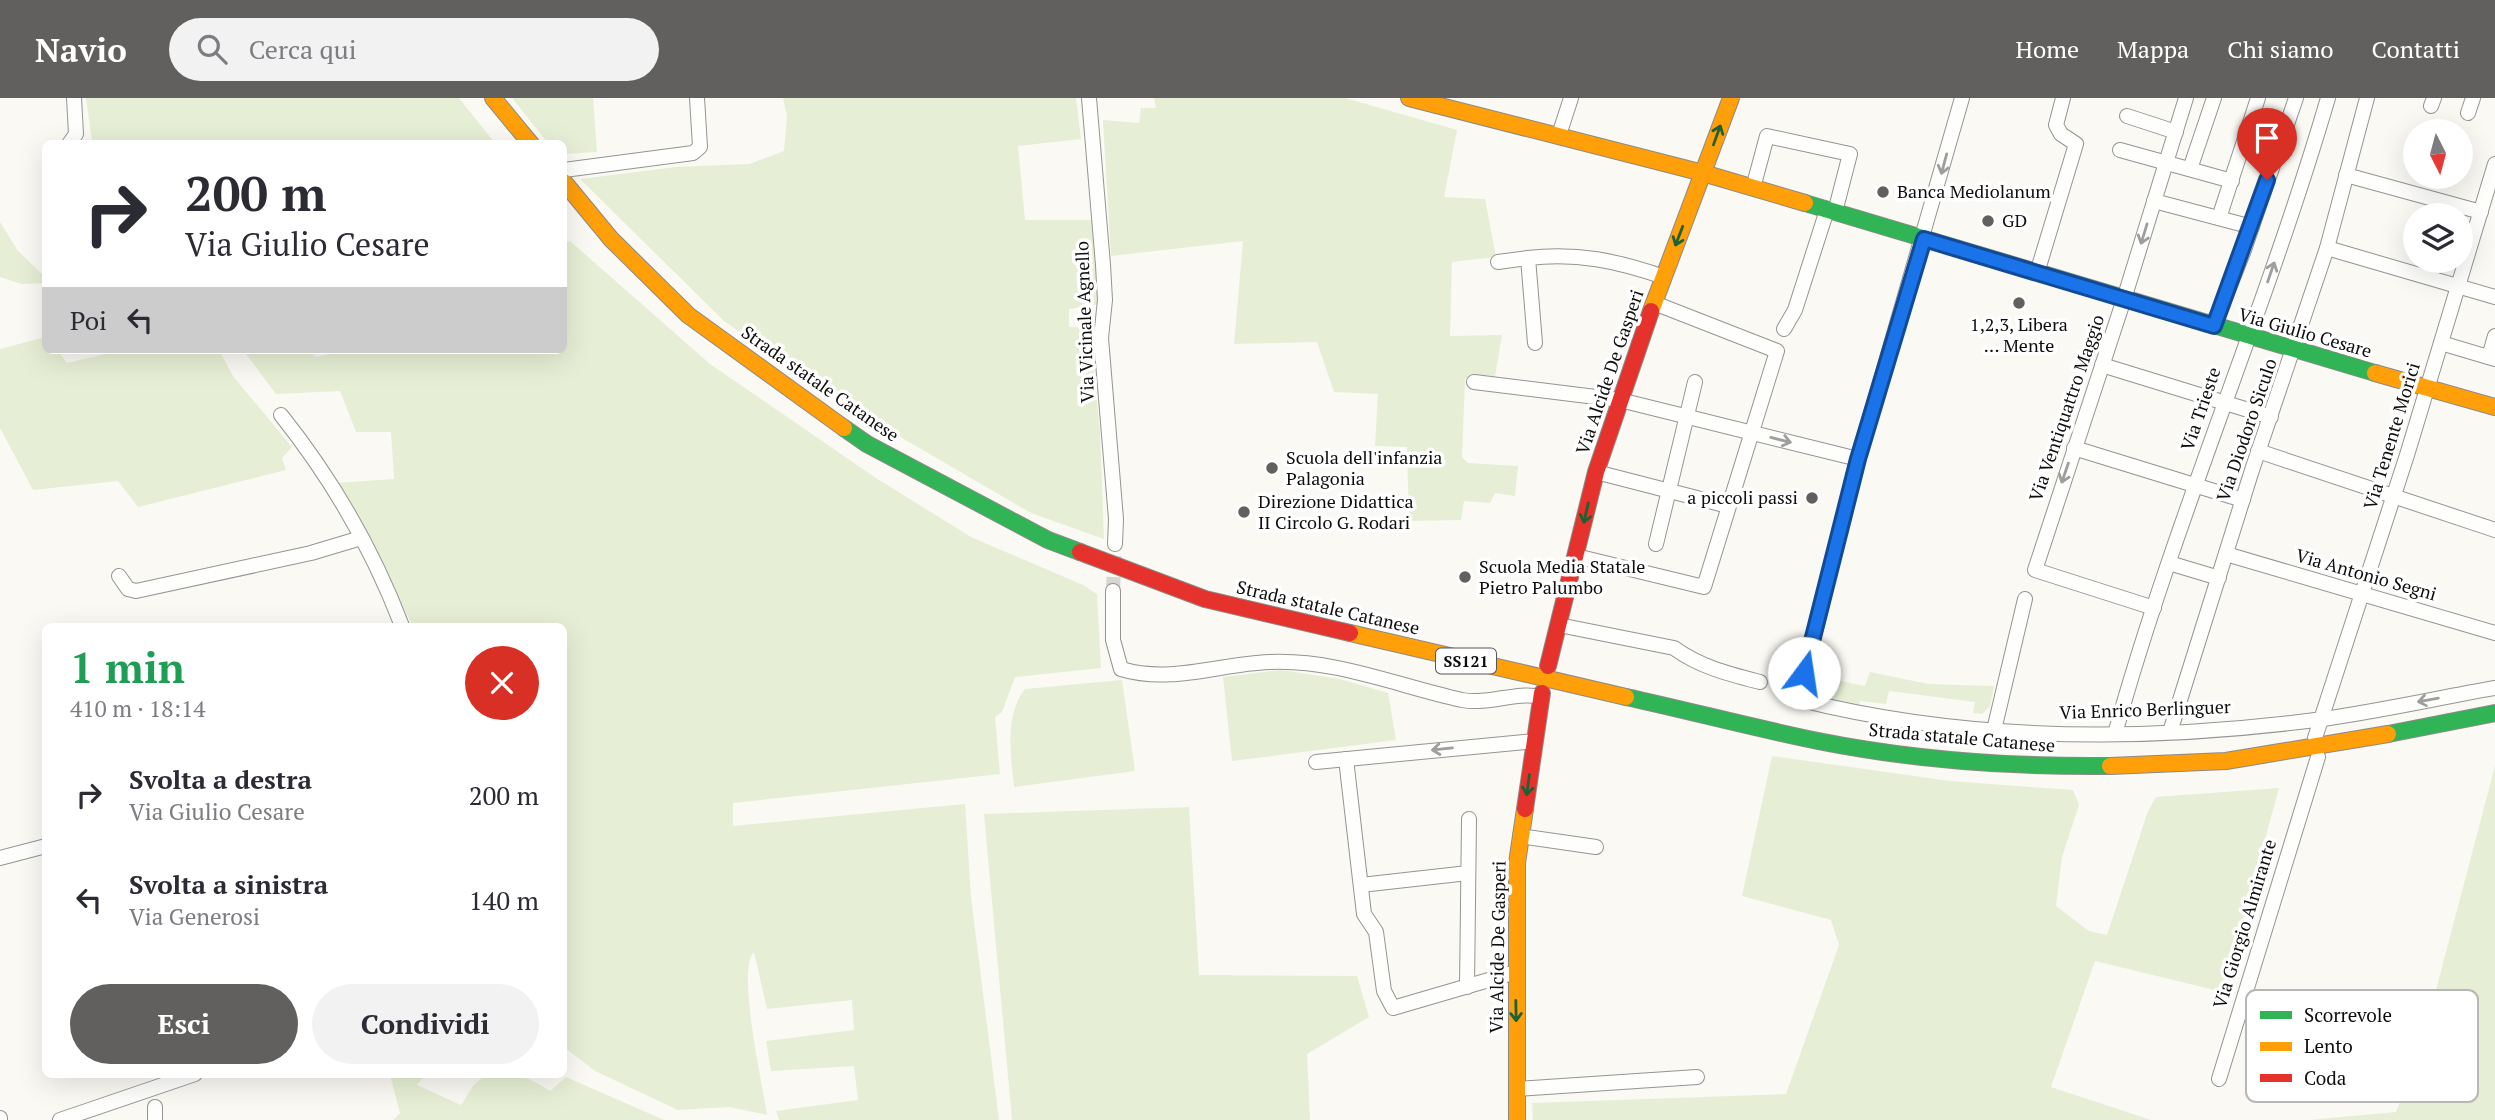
<!DOCTYPE html>
<html lang="it">
<head>
<meta charset="utf-8">
<style>
	:root { --surface:#fff; --page:#f2f2f3; --text:#2b2b33; --muted:#7c7c81; --accent:#61605e }
	body { margin:0; font-family:"PT Serif",serif; background:var(--page); color:var(--text); height:100vh; display:flex; flex-direction:column; font-size:26px; white-space:nowrap }
	* { box-sizing:border-box; margin:0 }
	p { font-size:23px; color:var(--muted) }
	.icon { flex:none; width:38px; height:38px; fill:none; stroke:currentColor; stroke-width:2; stroke-linecap:round; stroke-linejoin:round }
	.map { position:relative; flex:1; overflow:hidden }
	.sheet { position:absolute; left:42px; top:525px; width:525px; height:455px; display:flex; flex-direction:column; background:var(--surface); border-radius:10px; box-shadow:0 7px 28px #0002 }
	.sheet>* { flex:none }
	.hud { position:absolute; left:42px; top:42px; width:525px; height:214px; border-radius:10px; box-shadow:0 7px 28px #0002; background:#fff; color:var(--text); overflow:hidden }
	.needle { width:46px; rotate:174deg }
	.buttons { position:absolute; left:2403px; top:21px; display:grid; gap:14px }
	.buttons a { display:grid; place-items:center; width:70px; height:70px; border-radius:50%; background:var(--surface); box-shadow:0 7px 28px #0002; font-size:35px }
	.pin { position:absolute; display:grid; place-items:center; width:60px; height:60px; color:#fff; margin:-72px -30px; border-radius:50% 50% 50% 0; rotate:-45deg; box-shadow:0 0 7px #0007 }
	.pin .icon { rotate:45deg }
	.me { position:absolute; width:77px; margin:-38px; rotate:14deg; stroke-linejoin:round; filter:drop-shadow(0 0 5px #0008) }
	.turn { display:flex; align-items:center; gap:24px; height:147px; padding:0 28px; font-size:32px }
	.turn .icon { width:91px; height:91px; stroke-width:2.5 }
	.turn b { display:block; font-size:49px; line-height:60px }
	.then { display:flex; align-items:center; height:66px; padding:0 28px; background:#0003; gap:14px; font-size:26px }
	.round { display:grid; place-items:center; flex:none; width:74px; height:74px; border-radius:37px; background:var(--page) }
	.summary { display:flex; align-items:center; justify-content:space-between; height:119px; padding:0 28px }
	h1 { font-size:42px; font-weight:600; line-height:52px; color:#1e9e55 }
	.primary-button { display:flex; gap:14px; margin-top:auto; padding:14px 28px }
	.primary-button a { flex:1; height:80px; border-radius:42px; background:var(--accent); color:#fff; font-size:28px; font-weight:600; line-height:80px; text-align:center }
	.primary-button a+a { background:var(--page); color:var(--text) }
	ul { padding:0; list-style:none }
	li { display:flex; align-items:center; gap:21px; height:105px; padding:0 28px }
	li div { flex:1 }
	li b { display:block; font-size:26px }
	li em { font-style:normal }
	header { display:flex; align-items:center; gap:42px; box-sizing:border-box; height:98px; padding:0 35px; background:var(--accent); color:#fff }
	header strong { font-size:33px }
	nav { display:flex; gap:38px; margin-inline-start:auto; font-size:24px }
	.search { width:490px; height:63px; background:var(--page); display:flex; align-items:center; gap:18px; box-sizing:border-box; padding:0 24px; border-radius:38px; color:var(--muted); font-size:26px }
	.map>svg:first-child { display:block }
	.green { fill:#e6efd5 }
	.lines { fill:none; stroke-linecap:round; stroke-linejoin:round }
	.street-tunnel { stroke:#d7d6d2; stroke-width:14; stroke-dasharray:14 7; stroke-linecap:butt }
	.street-casing { stroke:#949492; stroke-width:16 }
	.fast-casing { stroke:#8b8a88; stroke-width:18 }
	.slow-casing { stroke:#8b8a88; stroke-width:18 }
	.jam-casing { stroke:#8b8a88; stroke-width:18 }
	.street { stroke:#fefefd; stroke-width:14 }
	.fast { stroke:#30b455; stroke-width:16 }
	.slow { stroke:#ff9f0a; stroke-width:16 }
	.jam { stroke:#e5322d; stroke-width:16 }
	.oneway { stroke:#1f6132 }
	.oneway2 { stroke:#9e9e9d }
	.route-casing { stroke:#114b97; stroke-width:18 }
	.route { stroke:#1a73e8; stroke-width:12 }
	.poi-dot { fill:#61605e; stroke:#fff; stroke-width:2.5 }
	.labels { text-anchor:middle; stroke-width:7; stroke-linejoin:round; paint-order:stroke }
	.shield { fill:#fff; stroke:#565656; stroke-width:2 }
	.shield-label { font-size:16px; font-weight:bold; fill:#0e0e0e }
	.poi-label { font-size:18px; fill:#0e0e0e; stroke:#fff; text-anchor:start }
	.street-label { font-size:18px; fill:#0e0e0e; stroke:#fff }
	.key { fill:#fff; stroke:#b7b7b7; stroke-width:2 }
	.key-label { font-size:19px; fill:#0e0e0e }
</style>
</head>
<body>
<header>
<strong>Navio</strong>
<div class="search"><svg class="icon" aria-label="search" viewBox="0 0 24 24"><circle cx="10" cy="10" r="6"/><path d="M15 15l6 6"/></svg>Cerca qui</div>
<nav><a>Home</a><a>Mappa</a><a>Chi siamo</a><a>Contatti</a></nav>
</header>
<div class="map">
<svg width="2495" height="1022" viewBox="0 0 2495 1022">
	<rect width="100%" height="100%" fill="#faf9f4"/>
	<!-- green -->
	<g class="green">
		<polygon points="86,0 459,0 495,45 92,43"/>
		<polygon points="512,0 593,0 597,54 564,56 564,46 548,45"/>
		<polygon points="783,0 1076,0 1081,41 1018,48 1025,122 1092,122 1099,206 1069,211 1069,229 1090,230 1100,335 1104,441 1031,415 830,298 724,223 580,81 676,69 749,66 784,53 787,18"/>
		<polygon points="1154,0 1345,0 1457,32 1444,99 1485,101 1496,159 1452,164 1450,238 1502,237 1495,279 1478,277 1465,281 1462,359 1468,365 1518,368 1515,398 1495,395 1490,405 1464,403 1461,422 1409,423 1407,349 1375,348 1378,296 1334,294 1317,244 1234,246 1243,143 1111,158 1103,22 1139,25 1141,10 1156,10"/>
		<polygon points="0,124 18,153 45,179 45,185 21,186 0,179"/>
		<path d="M 570,143 L 710,266 L 876,380 L 971,439 L 1083,487 L 1097,496 L 1101,570 L 1015,579 L 1002,614 L 995,619 L 1000,676 L 733,705 L 733,728 L 965,706 L 971,799 L 999,1022 L 779,1022 L 776,1013 L 858,1002 L 854,968 L 771,973 L 766,943 L 854,932 L 852,902 L 767,911 L 754,854 C 736,871 763,988 767,1017 L 729,1009 L 678,1012 L 595,973 L 564,949 L 564,528 L 413,528 L 336,385 L 394,381 L 391,334 L 356,334 L 340,293 L 276,296 L 243,252 L 310,252 L 316,259 L 345,252 L 564,252 L 564,145 Z"/>
		<polygon points="45,239 46,252 57,252 67,265 122,252 219,252 233,278 292,349 282,360 286,372 138,409 118,383 33,392 0,330 0,251"/>
		<polygon points="1281,572 1340,581 1388,595 1396,642 1232,663 1223,579"/>
		<polygon points="1870,574 1928,586 1994,588 1990,608 1982,616 1973,615 1975,604 1889,593 1886,606 1860,603 1858,608 1805,597 1804,575 1865,588"/>
		<path d="M 1122,582 L 1135,673 L 1014,689 C 1011,658 1004,617 1025,591 Z"/>
		<polygon points="1772,658 1950,683 2073,692 2079,707 2062,759 2056,808 2089,833 2107,837 2148,713 2156,699 2279,690 2223,894 2095,863 2051,989 2151,1022 1533,1022 1532,1005 1786,996 1839,847 1831,822 1742,798"/>
		<polygon points="2495,668 2495,1022 2308,1022 2396,1014 2421,949"/>
		<polygon points="1189,709 1199,877 1357,878 1369,919 1307,956 1310,1022 1012,1022 984,716"/>
		<path d="M 390,977 L 425,977 L 417,987 L 461,1007 C 466,1000 471,989 477,984 C 500,965 530,980 550,993 L 566,979 L 664,1022 L 393,1022 L 400,1015 Z"/>
	</g>
	<g class="lines">
		<!-- street-tunnel -->
		<polyline class="street-tunnel" points="1113,493 1115,446"/>
		<!-- street casing -->
		<g class="street-casing">
			<g id="street">
				<polyline points="1089,0 1103,167 1105,202 1101,240 1116,421 1115,446"/>
				<path d="M 1962,0 L 1858,361 L 1797,601 C 1967,644 2150,644 2323,621 C 2380,613 2438,600 2495,590"/>
				<polyline points="2431,8 2434,0"/>
				<polyline points="2468,15 2473,0"/>
				<polyline points="2127,18 2176,34"/>
				<polyline points="1559,37 1571,0"/>
				<polyline points="69,46 76,36 74,0"/>
				<polyline points="2120,52 2232,83"/>
				<polyline points="2190,71 2214,0"/>
				<polyline points="564,72 693,55 700,49 697,0"/>
				<polyline points="2346,77 2481,114"/>
				<polyline points="1753,90 1767,38 1850,56 1835,114"/>
				<polyline points="2154,103 2252,129"/>
				<polyline points="2219,120 2258,0"/>
				<polyline points="2327,150 2495,199"/>
				<polyline points="1498,164 1528,160"/>
				<polyline points="2037,175 2076,46 2061,36 2056,27 2063,0"/>
				<polyline points="2214,228 2244,152 2296,0"/>
				<polyline points="1784,231 1795,212 1827,112"/>
				<path d="M 1535,245 L 1528,160 C 1576,154 1618,163 1664,179"/>
				<polyline points="2441,245 2495,261"/>
				<polyline points="2489,259 2495,238"/>
				<polyline points="2102,267 2271,319"/>
				<polyline points="1474,284 1620,302 1858,361"/>
				<path d="M 281,317 C 332,381 373,452 402,528"/>
				<polyline points="2074,350 2243,402"/>
				<polyline points="2258,353 2495,432"/>
				<polyline points="1596,374 1728,408"/>
				<polyline points="1656,446 1695,284"/>
				<polyline points="2226,456 2495,535"/>
				<polyline points="1576,458 1704,489 1777,253 1654,205"/>
				<polyline points="2169,465 2219,480"/>
				<polyline points="119,478 128,491 136,493 311,455 361,440"/>
				<path d="M 1113,493 L 1113,542 L 1121,571 C 1171,586 1219,566 1269,564 C 1336,561 1398,588 1462,602 C 1489,607 1516,593 1541,599"/>
				<polyline points="2154,510 2035,472 2124,201 2186,0"/>
				<path d="M 1559,527 L 1674,550 C 1700,569 1729,576 1760,584"/>
				<polyline points="1994,632 2025,501"/>
				<polyline points="2170,634 2252,372 2327,150 2367,0"/>
				<path d="M 2115,636 C 2175,420 2265,215 2328,0"/>
				<polyline points="2315,640 2407,357 2495,66"/>
				<polyline points="1346,661 1364,816 1376,834 1384,893 1393,910 1516,874"/>
				<polyline points="1316,664 1535,643"/>
				<polyline points="1520,738 1596,749"/>
				<polyline points="0,760 46,748"/>
				<polyline points="1361,787 1468,775"/>
				<polyline points="1467,889 1469,721"/>
				<polyline points="2219,981 2318,659"/>
				<polyline points="1517,991 1697,979"/>
				<polyline points="155,1009 155,1022"/>
				<polyline points="0,1020 0,1022"/>
				<polyline points="60,1022 195,976"/>
			</g>
		</g>
		<!-- fast casing -->
		<g class="fast-casing">
			<g id="fast">
				<polyline points="1805,105 2375,275"/>
				<polyline points="844,330 867,346 1048,442 1080,454"/>
				<path d="M 1626,599 C 1690,613 1754,630 1818,643 C 1913,662 2013,669 2110,668"/>
				<polyline points="2388,636 2495,615"/>
			</g>
		</g>
		<!-- slow casing -->
		<g class="slow-casing">
			<g id="slow">
				<polyline points="493,0 531,46"/>
				<polyline points="1409,0 1703,75 1805,105"/>
				<polyline points="564,84 611,141 688,217 844,330"/>
				<polyline points="1651,213 1731,0"/>
				<polyline points="2375,275 2495,309"/>
				<polyline points="1350,535 1626,599"/>
				<polyline points="2110,668 2226,663 2388,636"/>
				<polyline points="1517,1022 1517,765 1525,711"/>
			</g>
		</g>
		<!-- jam casing -->
		<g class="jam-casing">
			<g id="jam">
				<polyline points="1080,454 1205,501 1350,535"/>
				<polyline points="1548,568 1596,374 1651,213"/>
				<polyline points="1525,711 1542,595"/>
			</g>
		</g>
		<!-- street -->
		<use href="#street" class="street"/>
		<!-- fast -->
		<use href="#fast" class="fast"/>
		<!-- slow -->
		<use href="#slow" class="slow"/>
		<!-- jam -->
		<use href="#jam" class="jam"/>
	</g>
	<!-- one-way arrows -->
	<defs><path id="oneway-shaft" d="M-6 0H5M1.5-3L5.5 0L1.5 3" fill="none" stroke-width="1.6" stroke-linecap="round" stroke-linejoin="round" transform="scale(1.75)"/></defs>
	<g class="oneway">
		<use href="#oneway-shaft" transform="translate(1717 37) rotate(-70)"/>
		<use href="#oneway-shaft" transform="translate(1679 138) rotate(111)"/>
		<use href="#oneway-shaft" transform="translate(1586 415) rotate(103)"/>
		<use href="#oneway-shaft" transform="translate(1528 687) rotate(98)"/>
		<use href="#oneway-shaft" transform="translate(1516 913) rotate(89)"/>
	</g>
	<g class="oneway2">
		<use href="#oneway-shaft" transform="translate(1944 66) rotate(105)"/>
		<use href="#oneway-shaft" transform="translate(2144 136) rotate(107)"/>
		<use href="#oneway-shaft" transform="translate(2271 174) rotate(-71)"/>
		<use href="#oneway-shaft" transform="translate(1781 342) rotate(14)"/>
		<use href="#oneway-shaft" transform="translate(2065 375) rotate(109)"/>
		<use href="#oneway-shaft" transform="translate(2428 602) rotate(170)"/>
		<use href="#oneway-shaft" transform="translate(1442 651) rotate(174)"/>
	</g>
	<g class="lines">
		<!-- route casing -->
		<g class="route-casing">
			<polyline id="route" points="1804,575 1858,361 1924,141 2214,228 2267,82"/>
		</g>
		<!-- route -->
		<use href="#route" class="route"/>
	</g>
	<!-- markers -->
	<g class="poi-dot">
		<circle cx="1883" cy="94" r="7"/>
		<circle cx="1988" cy="123" r="7"/>
		<circle cx="2019" cy="205" r="7"/>
		<circle cx="1272" cy="370" r="7"/>
		<circle cx="1812" cy="400" r="7"/>
		<circle cx="1244" cy="414" r="7"/>
		<circle cx="1465" cy="479" r="7"/>
	</g>
	<g class="labels">
		<!-- shield labels -->
		<rect class="shield" x="1436" y="550.5" width="60" height="25" rx="5"/>
		<g class="shield-label">
			<text x="1466" y="569">SS121</text>
		</g>
		<!-- poi labels -->
		<g class="poi-label">
			<text x="1897" y="100">Banca Mediolanum</text>
			<text x="2002" y="129">GD</text>
			<text x="2019" y="233" text-anchor="middle">1,2,3, Libera<tspan x="2019" dy="21">... Mente</tspan></text>
			<text x="1286" y="366">Scuola dell'infanzia<tspan x="1286" dy="21">Palagonia</tspan></text>
			<text x="1798" y="406" text-anchor="end">a piccoli passi</text>
			<text x="1258" y="410">Direzione Didattica<tspan x="1258" dy="21">II Circolo G. Rodari</tspan></text>
			<text x="1479" y="475">Scuola Media Statale<tspan x="1479" dy="21">Pietro Palumbo</tspan></text>
		</g>
		<!-- street labels -->
		<g class="street-label">
			<text transform="translate(1085 224) rotate(-92)" y="6">Via Vicinale Agnello</text>
			<text transform="translate(2305 235) rotate(16)" y="6">Via Giulio Cesare</text>
			<text transform="translate(1610 274) rotate(-71)" y="6">Via Alcide De Gasperi</text>
			<text transform="translate(820 286) rotate(35)" y="6">Strada statale Catanese</text>
			<text transform="translate(2067 310) rotate(-71)" y="6">Via Ventiquattro Maggio</text>
			<text transform="translate(2201 311) rotate(-71)" y="6">Via Trieste</text>
			<text transform="translate(2247 332) rotate(-71)" y="6">Via Diodoro Siculo</text>
			<text transform="translate(2392 338) rotate(-73)" y="6">Via Tenente Morici</text>
			<text transform="translate(2366 477) rotate(16)" y="6">Via Antonio Segni</text>
			<text transform="translate(1328 510) rotate(13)" y="6">Strada statale Catanese</text>
			<text transform="translate(2145 612) rotate(-2)" y="6">Via Enrico Berlinguer</text>
			<text transform="translate(1962 640) rotate(5)" y="6">Strada statale Catanese</text>
			<text transform="translate(2245 826) rotate(-73)" y="6">Via Giorgio Almirante</text>
			<text transform="translate(1498 849) rotate(-89)" y="6">Via Alcide De Gasperi</text>
		</g>
	</g>
	<!-- legend -->
	<rect x="2246" y="892" width="232" height="112" rx="10" class="key"/>
	<rect x="2260" y="913" width="32" height="8" fill="#30b455"/>
	<rect x="2260" y="944" width="32" height="9" fill="#ff9f0a"/>
	<rect x="2260" y="976" width="32" height="8" fill="#e5322d"/>
	<g class="key-label">
		<text x="2304" y="924">Scorrevole</text>
		<text x="2304" y="955">Lento</text>
		<text x="2304" y="987">Coda</text>
	</g>
</svg>
<div class="buttons">
<a><svg class="needle" viewBox="-14 -14 28 28"><path d="M0-13l5 13h-10z" fill="#e53935"/><path d="M0 13l5-13h-10z" fill="#7c7c81"/></svg></a>
<a><svg class="icon" aria-label="layers" viewBox="0 0 24 24"><path d="M12 4l9 5-9 5-9-5zM3 14l9 5 9-5"/></svg></a>
</div>
<div class="pin" style="left:2267px;top:82px;background:#d93025"><svg class="icon" aria-label="arrive" viewBox="0 0 24 24"><path d="M6 21V4h12l-3 4 3 4H6"/></svg></div>
<svg class="me" style="left:1804px;top:575px" viewBox="-20 -20 40 40"><circle r="19" fill="#fff"/><path d="M0-13L10 11 0 6-10 11z" fill="#1a73e8"/></svg>
<div class="hud">
<div class="turn"><svg class="icon" aria-label="right" viewBox="0 0 24 24"><path d="M7 20v-9h11M14 6l5 5-5 5"/></svg><div><b>200 m</b>Via Giulio Cesare</div></div>
<div class="then">Poi<svg class="icon" aria-label="left" viewBox="0 0 24 24"><path d="M17 20v-9H6M10 6l-5 5 5 5"/></svg></div>
</div>
<section class="sheet">
<div class="summary"><div><h1>1 min</h1><p>410 m · 18:14</p></div><a class="round" style="background:#d93025;color:#fff"><svg class="icon" aria-label="close" viewBox="0 0 24 24"><path d="M6 6l12 12M18 6L6 18"/></svg></a></div>
<ul>
<li><svg class="icon" aria-label="right" viewBox="0 0 24 24"><path d="M7 20v-9h11M14 6l5 5-5 5"/></svg><div><b>Svolta a destra</b><p>Via Giulio Cesare</p></div><em>200 m</em></li>
<li><svg class="icon" aria-label="left" viewBox="0 0 24 24"><path d="M17 20v-9H6M10 6l-5 5 5 5"/></svg><div><b>Svolta a sinistra</b><p>Via Generosi</p></div><em>140 m</em></li>
</ul>
<div class="primary-button"><a>Esci</a><a>Condividi</a></div>
</section>
</div>
</body>
</html>
